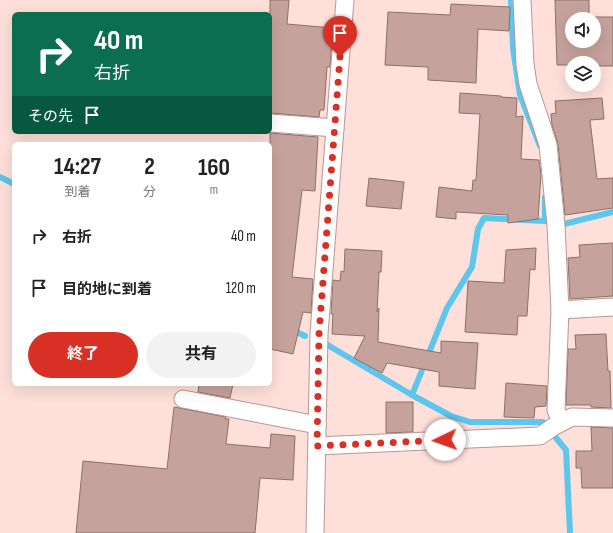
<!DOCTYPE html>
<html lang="ja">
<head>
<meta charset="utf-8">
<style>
	:root { --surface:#fff; --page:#f2f2f2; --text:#222; --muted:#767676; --accent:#d93025 }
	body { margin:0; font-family:"Sofia Sans Condensed","Noto Sans JP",sans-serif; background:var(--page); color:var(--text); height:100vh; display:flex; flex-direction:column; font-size:15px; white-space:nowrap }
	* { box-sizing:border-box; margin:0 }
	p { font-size:13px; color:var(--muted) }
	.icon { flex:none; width:22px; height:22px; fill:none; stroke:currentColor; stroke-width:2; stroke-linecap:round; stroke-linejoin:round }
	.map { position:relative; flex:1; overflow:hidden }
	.sheet { position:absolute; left:12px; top:142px; width:260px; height:244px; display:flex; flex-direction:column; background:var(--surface); border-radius:6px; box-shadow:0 4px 16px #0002 }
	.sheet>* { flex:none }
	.guide { position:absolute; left:12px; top:12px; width:260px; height:122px; border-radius:6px; box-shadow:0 4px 16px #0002; background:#0b6e4f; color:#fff; overflow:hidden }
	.fabs { position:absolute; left:565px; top:12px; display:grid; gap:8px }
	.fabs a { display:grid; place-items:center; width:36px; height:36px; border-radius:50%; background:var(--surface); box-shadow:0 4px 16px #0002; font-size:20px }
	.pin { position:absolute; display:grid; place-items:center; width:34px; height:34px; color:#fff; margin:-41px -17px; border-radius:50% 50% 50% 0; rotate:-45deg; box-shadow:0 0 4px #0007 }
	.pin .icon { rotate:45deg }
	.me { position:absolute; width:44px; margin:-22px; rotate:267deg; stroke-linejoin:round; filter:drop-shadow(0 0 3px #0008) }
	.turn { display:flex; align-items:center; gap:14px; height:84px; padding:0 16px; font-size:18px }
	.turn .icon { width:52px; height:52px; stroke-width:2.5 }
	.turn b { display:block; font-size:28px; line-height:34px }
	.then { display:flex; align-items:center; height:38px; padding:0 16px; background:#0003; gap:8px; font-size:15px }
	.eta { display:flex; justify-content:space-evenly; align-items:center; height:68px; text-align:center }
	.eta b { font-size:24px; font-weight:700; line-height:28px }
	.action { display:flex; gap:8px; margin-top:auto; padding:8px 16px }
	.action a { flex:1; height:46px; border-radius:24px; background:var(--accent); color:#fff; font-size:16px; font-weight:700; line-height:46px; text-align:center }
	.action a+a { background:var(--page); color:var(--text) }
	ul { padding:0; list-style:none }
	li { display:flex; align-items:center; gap:12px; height:52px; padding:0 16px }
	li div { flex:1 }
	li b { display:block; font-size:15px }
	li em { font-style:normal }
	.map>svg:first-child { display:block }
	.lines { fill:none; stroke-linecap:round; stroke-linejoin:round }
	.stream { stroke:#5cc6ec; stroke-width:6 }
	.building { fill:#c6a29c; stroke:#8f6e68; fill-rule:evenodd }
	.minor-casing { stroke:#ba9791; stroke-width:19 }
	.minor { stroke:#fff; stroke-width:17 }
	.route { stroke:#d93025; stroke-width:7; stroke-dasharray:0 12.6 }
</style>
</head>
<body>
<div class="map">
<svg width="613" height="533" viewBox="0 0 613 533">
	<rect width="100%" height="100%" fill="#fedfda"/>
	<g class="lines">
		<!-- stream -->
		<g class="stream">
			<polyline points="511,0 513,48 520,95 540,146"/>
			<polyline points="0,177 14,184"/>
			<polyline points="545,221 545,197"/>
			<polyline points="291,329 305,336"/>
			<polyline points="326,344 412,395 451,416 470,422 543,422 566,450 570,533"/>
			<polyline points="412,395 447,308 472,267 478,229 484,218 545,221 564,224 613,212"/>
		</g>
	</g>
	<!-- building -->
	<g class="building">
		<polygon points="270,0 289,0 287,24 333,28 330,67 327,67 324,110 320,110 319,117 270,113"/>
		<path d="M 555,0 L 589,0 L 589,17 L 613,17 L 613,66 L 594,66 L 594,63 L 572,63 L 572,65 L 557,65 ZM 572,19 L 594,19 L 594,41 L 572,41 Z"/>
		<polygon points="451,4 510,7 509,31 478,29 476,83 428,80 428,67 385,65 388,12 450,15"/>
		<polygon points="460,93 501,96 501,97 517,98 516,117 523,116 521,159 539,160 541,174 538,219 508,223 508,215 456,212 456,219 436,217 439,187 472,191 473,180 476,180 480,114 459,113"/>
		<polygon points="602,98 604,119 590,120 597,179 613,178 613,208 565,215 558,144 552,125 551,114 556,113 555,101"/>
		<polygon points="270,133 318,137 315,191 302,190 292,277 313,279 311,313 303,312 293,354 270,349"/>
		<polygon points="369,178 404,182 401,209 366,206"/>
		<polygon points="613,243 613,296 570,299 568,258 580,257 579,245"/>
		<polygon points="536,248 535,270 530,269 527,316 518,316 517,335 465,332 468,281 504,283 506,250"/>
		<polygon points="345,249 382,251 381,272 379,272 377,312 379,308 378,342 441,353 441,341 478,343 475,389 439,386 439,372 387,363 382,373 354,358 365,336 332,334 333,314 331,314 333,280 340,281 341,271 344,272"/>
		<polygon points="606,334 608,371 610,371 611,408 591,407 591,405 566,405 568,349 576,349 575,335"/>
		<polygon points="506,383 547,386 546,406 535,407 534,418 504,417"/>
		<polygon points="199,384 233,384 230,398 198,392"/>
		<polygon points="386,402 413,402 413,432 386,433"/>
		<polygon points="174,407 226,417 225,419 229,419 226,444 270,448 271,434 295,436 293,480 260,478 255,533 76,533 83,461 167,469"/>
		<polygon points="591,427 613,428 613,488 582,488 581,468 576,468 576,451 592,451"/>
	</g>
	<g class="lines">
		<!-- minor casing -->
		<g class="minor-casing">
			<g id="minor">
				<polyline points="522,0 525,64 528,84 542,126 548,145 556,225 560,310 556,410 561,422"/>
				<polyline points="270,123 335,128"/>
				<polyline points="560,310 613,307"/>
				<polyline points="183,399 317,425"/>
				<polyline points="317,446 540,436 553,427 572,417 613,418"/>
				<polyline points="315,533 319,334 345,0"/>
			</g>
		</g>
		<!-- minor -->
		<use href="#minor" class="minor"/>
	</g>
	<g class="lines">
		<!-- route -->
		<polyline class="route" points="340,57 319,334 317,446 445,440"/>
	</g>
</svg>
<div class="fabs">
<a><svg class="icon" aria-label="sound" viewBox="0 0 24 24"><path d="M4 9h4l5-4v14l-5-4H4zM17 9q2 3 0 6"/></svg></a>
<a><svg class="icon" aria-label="layers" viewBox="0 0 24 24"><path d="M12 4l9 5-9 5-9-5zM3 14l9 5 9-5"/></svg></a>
</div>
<div class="pin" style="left:340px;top:57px;background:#d93025"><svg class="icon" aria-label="arrive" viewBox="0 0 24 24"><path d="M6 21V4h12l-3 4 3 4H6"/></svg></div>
<svg class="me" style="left:445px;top:440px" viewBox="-20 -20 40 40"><circle r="19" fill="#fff"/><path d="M0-13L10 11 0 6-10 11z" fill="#d93025"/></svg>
<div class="guide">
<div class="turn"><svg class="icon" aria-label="right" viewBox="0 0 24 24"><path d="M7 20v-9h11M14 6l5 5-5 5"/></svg><div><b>40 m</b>右折</div></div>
<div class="then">その先<svg class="icon" aria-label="arrive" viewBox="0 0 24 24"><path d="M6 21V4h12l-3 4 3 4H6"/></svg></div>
</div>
<section class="sheet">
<div class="eta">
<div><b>14:27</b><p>到着</p></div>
<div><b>2</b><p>分</p></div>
<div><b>160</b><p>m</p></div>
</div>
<ul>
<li><svg class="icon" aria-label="right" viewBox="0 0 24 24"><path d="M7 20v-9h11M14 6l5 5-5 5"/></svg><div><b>右折</b></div><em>40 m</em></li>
<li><svg class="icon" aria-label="arrive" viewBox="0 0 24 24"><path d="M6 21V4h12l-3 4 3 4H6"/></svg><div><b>目的地に到着</b></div><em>120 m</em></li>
</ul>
<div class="action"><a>終了</a><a>共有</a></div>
</section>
</div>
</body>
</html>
